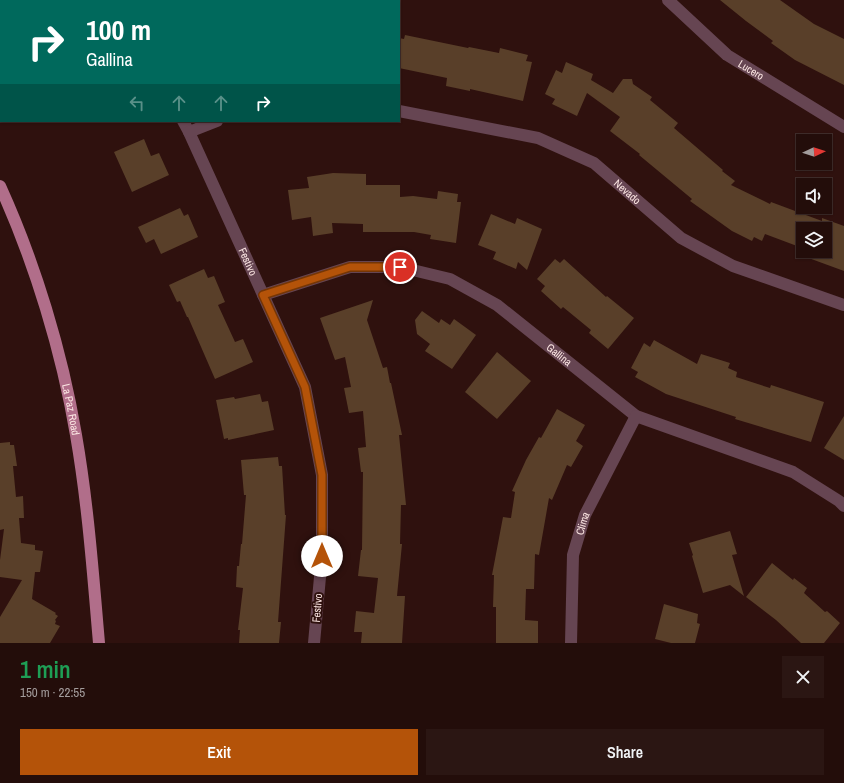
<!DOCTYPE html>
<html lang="en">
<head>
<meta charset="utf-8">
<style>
	:root { --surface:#230d0a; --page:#2b1613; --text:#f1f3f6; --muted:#a39c9c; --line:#402d2b; --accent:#b45309 }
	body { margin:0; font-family:"Archivo Narrow",sans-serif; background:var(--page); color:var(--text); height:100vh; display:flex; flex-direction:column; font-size:15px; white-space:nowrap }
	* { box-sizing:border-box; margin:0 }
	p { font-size:13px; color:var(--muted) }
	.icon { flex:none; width:22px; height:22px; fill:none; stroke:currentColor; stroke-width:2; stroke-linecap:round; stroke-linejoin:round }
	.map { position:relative; height:643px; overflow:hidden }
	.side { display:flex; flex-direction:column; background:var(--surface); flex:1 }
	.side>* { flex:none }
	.top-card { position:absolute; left:0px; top:0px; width:400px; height:122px; box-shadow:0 1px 3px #0004,0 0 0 1px var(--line); background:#00695c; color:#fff; overflow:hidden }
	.needle { width:26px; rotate:86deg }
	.buttons { position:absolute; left:796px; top:134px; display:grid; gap:8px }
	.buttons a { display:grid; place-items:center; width:36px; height:36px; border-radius:0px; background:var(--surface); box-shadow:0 1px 3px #0004,0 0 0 1px var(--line); font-size:20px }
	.pin { position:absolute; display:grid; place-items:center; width:34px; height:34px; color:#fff; margin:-17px; border:2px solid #fff; border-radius:50%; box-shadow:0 1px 4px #0007 }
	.me { position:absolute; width:44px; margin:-22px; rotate:0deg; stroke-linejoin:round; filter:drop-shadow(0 0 3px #0008) }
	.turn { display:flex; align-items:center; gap:14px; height:84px; padding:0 20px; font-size:18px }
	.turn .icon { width:52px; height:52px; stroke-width:2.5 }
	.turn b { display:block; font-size:28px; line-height:34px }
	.lanes { display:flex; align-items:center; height:38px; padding:0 20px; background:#0003; justify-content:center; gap:20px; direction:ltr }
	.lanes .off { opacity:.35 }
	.round { display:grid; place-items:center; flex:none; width:42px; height:42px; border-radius:0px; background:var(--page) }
	.head { display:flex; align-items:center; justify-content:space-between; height:68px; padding:0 20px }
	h1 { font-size:24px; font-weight:600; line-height:30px; color:#1e9e55 }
	.cta { display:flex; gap:8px; margin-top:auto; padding:8px 20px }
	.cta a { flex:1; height:46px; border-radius:0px; background:var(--accent); color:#fff; font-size:16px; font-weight:600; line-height:46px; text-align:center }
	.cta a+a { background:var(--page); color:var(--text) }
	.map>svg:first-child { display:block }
	.building { fill:#593f29; fill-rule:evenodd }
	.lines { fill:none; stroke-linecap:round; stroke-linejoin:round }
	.minor { stroke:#664552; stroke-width:12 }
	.major { stroke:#b16e8a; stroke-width:12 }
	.route-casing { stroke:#753606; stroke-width:10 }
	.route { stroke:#b45309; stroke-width:7 }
	.labels { text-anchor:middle; stroke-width:4; stroke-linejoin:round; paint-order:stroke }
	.street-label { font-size:11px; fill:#fbe5e2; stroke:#2f110e }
</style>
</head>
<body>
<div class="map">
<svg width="844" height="643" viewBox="0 0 844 643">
	<rect width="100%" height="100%" fill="#2f110e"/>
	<!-- building -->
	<g class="building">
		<polygon points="720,0 780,0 814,24 844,39 844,85 795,60 771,43 773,41 746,21"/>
		<polygon points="405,35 468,48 469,47 499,53 500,48 528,55 526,61 532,62 523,101 470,89 470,91 446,86 447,78 399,68 399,38 404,39"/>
		<path d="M 566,62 L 593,74 L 591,80 L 613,93 L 623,79 L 632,79 L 633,84 L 652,97 L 650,100 L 678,123 L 674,128 L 723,170 L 722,171 L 735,181 L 731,185 L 770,204 L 771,202 L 822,221 L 822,218 L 844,226 L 844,271 L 795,253 L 797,246 L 765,234 L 762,241 L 754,237 L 752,241 L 732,231 L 690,201 L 692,199 L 639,155 L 640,154 L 610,131 L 620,117 L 587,93 L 577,116 L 552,104 L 555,99 L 545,94 L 556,70 L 562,73 ZM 803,229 L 825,229 L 825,251 L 803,251 Z"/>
		<polygon points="144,139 151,156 159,153 169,175 132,192 114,152"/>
		<polygon points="333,173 366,174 366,185 400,185 400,197 413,196 437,199 438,191 458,194 457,202 461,202 456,243 430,239 431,235 414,232 363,232 363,224 332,223 333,233 313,236 311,217 292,220 288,190 309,188 307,177"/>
		<polygon points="180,208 184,216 188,214 198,237 161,254 154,239 146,243 138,227"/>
		<polygon points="491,214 515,224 517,218 542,229 527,270 518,262 516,269 493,259 496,252 478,245"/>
		<polygon points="555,259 560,263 564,259 606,297 607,296 634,318 608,349 589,333 591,330 563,307 561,309 541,291 545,286 537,279"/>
		<polygon points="204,269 208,278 214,276 225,302 218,305 235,342 243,339 253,362 215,379 188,317 187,317 180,301 177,302 169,285"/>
		<polygon points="373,300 367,320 383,368 387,367 390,383 391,383 402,435 399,435 406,505 401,505 400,544 402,544 397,596 405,596 402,643 361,643 362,632 354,632 356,611 374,613 378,578 358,576 361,550 362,550 363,472 361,472 358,448 366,447 363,411 349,413 344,388 351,387 345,357 335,360 320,318"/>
		<polygon points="422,311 439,323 441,319 450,325 454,319 476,335 452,369 425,351 430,344 417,334 415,320"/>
		<polygon points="654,340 697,364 701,354 730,363 728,368 737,372 736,377 770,388 771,385 824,402 811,442 735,419 736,417 666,394 635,377 638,372 631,368 644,343 650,347"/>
		<polygon points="497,352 531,381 497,419 465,392"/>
		<polygon points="260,394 262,402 268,401 274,430 228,440 228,438 224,439 216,400 234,397 235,399"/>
		<polygon points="557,409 585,425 576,441 583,446 571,467 567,465 552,500 549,498 539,555 535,554 534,589 526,589 525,620 538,621 538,643 496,643 496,607 493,607 494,575 492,575 503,517 511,518 515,492 512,491 526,460 539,437 541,438"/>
		<polygon points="844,416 844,460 824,448"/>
		<polygon points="10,442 10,445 14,445 17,466 13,466 16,497 23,496 24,518 19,518 21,543 35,545 35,550 43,551 40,572 35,572 32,599 56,613 55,614 58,616 55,620 56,621 55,624 60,626 50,643 0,643 0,617 22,580 0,577 0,560 4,529 0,530 0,443"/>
		<polygon points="278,457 279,466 282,466 285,515 286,515 278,622 281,622 279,643 239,643 240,630 238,630 243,588 236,587 237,566 239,566 241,544 242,544 246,495 244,495 241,460"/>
		<polygon points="730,531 737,554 732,555 744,596 730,585 703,593 692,556 693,555 689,543"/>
		<polygon points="772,563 793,580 794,578 807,588 804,593 825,612 827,611 840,623 824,643 801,643 776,620 746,597"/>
		<polygon points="664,604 698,614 697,623 700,624 695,643 671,643 655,639"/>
	</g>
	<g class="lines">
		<!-- minor -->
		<g class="minor">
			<path id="s1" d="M 668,0 L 727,55 L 844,127"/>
			<polyline points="124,1 124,0"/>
			<path id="s2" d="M 399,111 L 538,138 L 594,163 L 681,238 L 733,266 L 844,305"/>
			<path id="s3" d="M 183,121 L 189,132 L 305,387 L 322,475 L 322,555 L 314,643"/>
			<polyline points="189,132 217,121"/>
			<path id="s4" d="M 263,295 L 350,267 L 400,267 L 450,279 L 497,305 L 636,416 L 793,472 L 839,501 L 844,506"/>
			<path id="s5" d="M 571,643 L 573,555 L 585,515 L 636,416"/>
		</g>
		<!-- major -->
		<path class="major" id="s6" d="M 0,186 C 35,263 62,352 76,435 C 88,504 93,574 99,643"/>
	</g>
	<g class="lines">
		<!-- route casing -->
		<g class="route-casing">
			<polyline id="route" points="322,556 322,475 305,387 263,295 350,267 400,267"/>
		</g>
		<!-- route -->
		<use href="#route" class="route"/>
	</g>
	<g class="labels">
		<!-- street labels -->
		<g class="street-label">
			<text dy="4" stroke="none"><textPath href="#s1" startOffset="109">Lucero</textPath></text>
			<text dy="4" stroke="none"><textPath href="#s2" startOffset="247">Nevado</textPath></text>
			<text dy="4" stroke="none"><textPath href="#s3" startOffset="155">Festivo</textPath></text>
			<text dy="4" stroke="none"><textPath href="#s4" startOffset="326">Gallina</textPath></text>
			<text dy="4" stroke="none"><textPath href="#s6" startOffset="235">La Paz Road</textPath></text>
			<text dy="4" stroke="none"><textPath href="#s5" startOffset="121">Clima</textPath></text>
			<text transform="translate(317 608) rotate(-85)" y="4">Festivo</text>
		</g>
	</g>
</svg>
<div class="buttons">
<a><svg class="needle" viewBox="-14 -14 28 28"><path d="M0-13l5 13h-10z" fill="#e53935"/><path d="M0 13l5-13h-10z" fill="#a39c9c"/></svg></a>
<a><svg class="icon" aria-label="sound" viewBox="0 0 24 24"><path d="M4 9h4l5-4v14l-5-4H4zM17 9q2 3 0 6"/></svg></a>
<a><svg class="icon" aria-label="layers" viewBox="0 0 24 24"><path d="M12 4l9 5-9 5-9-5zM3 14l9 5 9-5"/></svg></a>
</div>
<div class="pin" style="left:400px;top:267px;background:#d93025"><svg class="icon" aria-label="arrive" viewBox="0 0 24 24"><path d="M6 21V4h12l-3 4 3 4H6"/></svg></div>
<svg class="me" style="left:322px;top:556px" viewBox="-20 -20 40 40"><circle r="19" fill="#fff"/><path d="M0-13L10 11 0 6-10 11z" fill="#b45309"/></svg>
<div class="top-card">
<div class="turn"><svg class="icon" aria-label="right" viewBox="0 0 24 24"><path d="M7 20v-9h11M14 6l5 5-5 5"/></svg><div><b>100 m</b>Gallina</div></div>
<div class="lanes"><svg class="icon off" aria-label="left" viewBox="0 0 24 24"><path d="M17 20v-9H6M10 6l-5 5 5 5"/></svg><svg class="icon off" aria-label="ahead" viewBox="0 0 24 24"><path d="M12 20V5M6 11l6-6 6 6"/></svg><svg class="icon off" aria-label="ahead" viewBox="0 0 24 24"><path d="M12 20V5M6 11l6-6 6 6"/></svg><svg class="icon" aria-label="right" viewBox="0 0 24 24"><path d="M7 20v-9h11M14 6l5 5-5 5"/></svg></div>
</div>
</div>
<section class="side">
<div class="head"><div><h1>1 min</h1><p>150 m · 22:55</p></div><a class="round"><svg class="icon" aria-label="close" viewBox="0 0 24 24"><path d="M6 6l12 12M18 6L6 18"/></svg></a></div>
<div class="cta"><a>Exit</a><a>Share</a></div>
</section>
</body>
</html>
